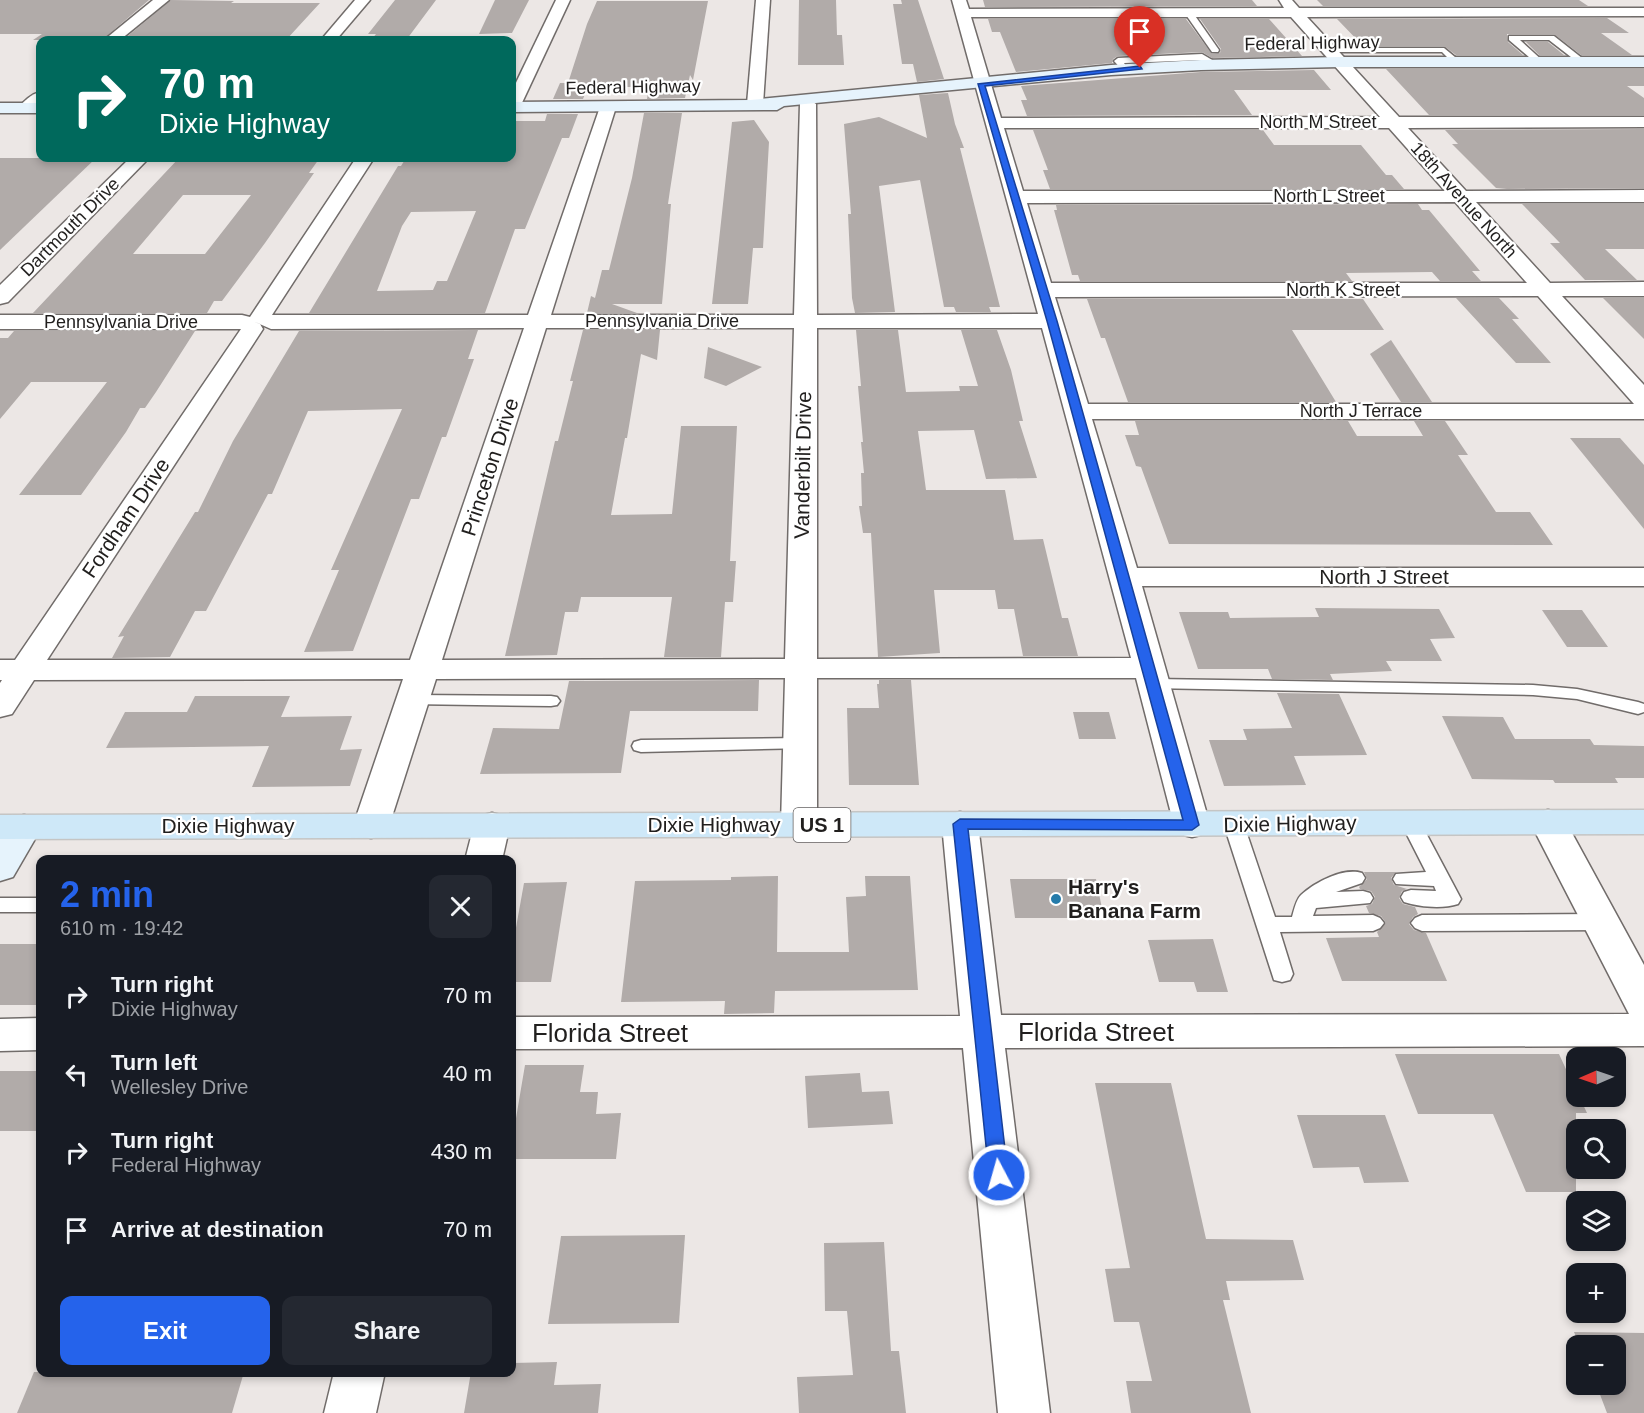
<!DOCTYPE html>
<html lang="en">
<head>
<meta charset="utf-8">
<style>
	:root { --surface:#171b24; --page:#242831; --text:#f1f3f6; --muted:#9ea1a6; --accent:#2563eb }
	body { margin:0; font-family:Helvetica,sans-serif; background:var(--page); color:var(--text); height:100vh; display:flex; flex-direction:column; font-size:22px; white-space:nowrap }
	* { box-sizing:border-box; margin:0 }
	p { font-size:20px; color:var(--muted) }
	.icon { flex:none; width:33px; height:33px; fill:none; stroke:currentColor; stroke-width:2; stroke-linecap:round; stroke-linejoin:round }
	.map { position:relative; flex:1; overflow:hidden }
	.sheet { position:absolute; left:36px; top:855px; width:480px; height:522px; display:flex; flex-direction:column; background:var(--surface); border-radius:12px; box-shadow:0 3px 9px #0003 }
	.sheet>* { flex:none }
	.hud { position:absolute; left:36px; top:36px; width:480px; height:126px; border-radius:12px; box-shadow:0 3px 9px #0003; background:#00695c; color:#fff; overflow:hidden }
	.needle { width:39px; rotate:268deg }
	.fabs { position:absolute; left:1566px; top:1047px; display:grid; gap:12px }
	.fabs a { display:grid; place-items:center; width:60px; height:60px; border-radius:12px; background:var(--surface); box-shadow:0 3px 9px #0003; font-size:30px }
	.pin { position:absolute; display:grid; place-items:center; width:51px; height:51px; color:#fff; margin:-62px -26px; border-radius:50% 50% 50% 0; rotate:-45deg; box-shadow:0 0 6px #0007 }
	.pin .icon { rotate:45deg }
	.me { position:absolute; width:66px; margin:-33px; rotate:354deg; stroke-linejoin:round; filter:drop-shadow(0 0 4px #0008) }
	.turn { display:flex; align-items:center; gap:21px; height:126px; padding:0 24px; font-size:27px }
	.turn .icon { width:78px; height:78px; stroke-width:2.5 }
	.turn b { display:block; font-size:42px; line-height:51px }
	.round { display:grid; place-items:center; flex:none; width:63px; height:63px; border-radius:12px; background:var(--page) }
	.head { display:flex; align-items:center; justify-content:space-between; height:102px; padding:0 24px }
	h1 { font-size:36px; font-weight:700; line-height:45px; color:var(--accent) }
	.primary-button { display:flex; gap:12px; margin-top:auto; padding:12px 24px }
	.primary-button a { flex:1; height:69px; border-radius:12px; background:var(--accent); color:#fff; font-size:24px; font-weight:700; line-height:69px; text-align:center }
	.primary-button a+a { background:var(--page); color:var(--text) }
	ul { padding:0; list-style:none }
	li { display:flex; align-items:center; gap:18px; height:78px; padding:0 24px }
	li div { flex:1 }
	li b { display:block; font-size:22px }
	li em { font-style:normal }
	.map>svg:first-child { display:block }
	.building { fill:#b1aba9; fill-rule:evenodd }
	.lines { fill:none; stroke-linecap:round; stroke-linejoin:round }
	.lane-casing { stroke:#716c6a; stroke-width:3 }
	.street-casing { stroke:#716c6a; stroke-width:3 }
	.secondary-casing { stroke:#716c6a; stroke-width:3 }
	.primary-casing { stroke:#c5c5c4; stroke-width:3 }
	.lane { fill:#fff; fill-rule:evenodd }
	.street { fill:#fff; fill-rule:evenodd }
	.secondary { fill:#e6f3fc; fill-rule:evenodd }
	.primary { fill:#cee8f8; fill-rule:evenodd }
	.route { fill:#2563eb; stroke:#184099; stroke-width:1.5 }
	.poi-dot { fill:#257baa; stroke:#fff; stroke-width:2 }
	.labels { text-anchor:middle; stroke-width:4.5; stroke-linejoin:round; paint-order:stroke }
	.far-street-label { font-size:18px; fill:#211f1e; stroke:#fff }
	.shield { fill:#fff; stroke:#646262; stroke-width:1.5 }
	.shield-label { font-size:20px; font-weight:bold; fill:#211f1e }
	.street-label { font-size:21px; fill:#211f1e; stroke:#fff }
	.poi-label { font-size:21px; font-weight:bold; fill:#211f1e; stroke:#fff; text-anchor:start }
	.near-street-label { font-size:26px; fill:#211f1e; stroke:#fff }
</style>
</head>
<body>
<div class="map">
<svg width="1644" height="1413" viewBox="0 0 1644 1413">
	<rect width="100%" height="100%" fill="#ece7e5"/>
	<!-- building -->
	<g class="building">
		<polygon points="0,0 149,0 102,40 33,40 42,34 0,34"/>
		<polygon points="171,0 234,1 231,3 320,3 286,40 123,40"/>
		<polygon points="395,0 436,0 407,39 372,39 376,34 368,34"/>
		<polygon points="495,0 529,0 512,33 479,34"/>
		<polygon points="799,0 836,0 837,35 842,35 844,65 798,65"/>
		<polygon points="901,0 918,0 944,79 917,82 913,64 902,64 893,4 902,4"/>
		<polygon points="983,0 1252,0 1257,6 985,7"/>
		<polygon points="1317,0 1579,0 1588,6 1323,6"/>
		<polygon points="597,1 708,1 693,80 690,75 685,98 647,99 649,87 596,87 594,94 585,94 583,99 553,99 560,83 568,83 587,24"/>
		<polygon points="1607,18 1629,33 1601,33 1632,55 1581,55 1554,34 1507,34 1508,42 1523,55 1456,55 1444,46 1363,46 1337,19"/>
		<polygon points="988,19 1186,19 1212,54 1220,53 1221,49 1200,19 1269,19 1302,56 1212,58 1202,52 1118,56 1113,59 1112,63 1016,72 1000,32 992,32"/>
		<polygon points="1526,42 1548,42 1564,55 1539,55"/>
		<polygon points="1386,69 1644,69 1644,86 1627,86 1644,98 1644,115 1429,115"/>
		<polygon points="1314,70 1331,90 1234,90 1252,115 1027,116 1021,100 1027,100 1021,86 1201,72"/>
		<polygon points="948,93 955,124 964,148 960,148 1000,307 989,307 991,312 956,312 954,307 944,307 920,180 879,186 895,312 855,313 852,298 848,214 851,214 844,124 879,117 927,138 919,95"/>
		<polygon points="644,113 682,113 670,190 668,204 671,204 662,304 612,304 637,313 587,313 591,296 595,298 602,270 609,270 632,178"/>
		<path d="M 547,114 L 578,114 L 569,138 L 562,138 L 525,229 L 515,229 L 485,313 L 309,313 L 398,166 L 401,166 L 406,158 L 512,158 L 512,121 L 545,121 ZM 476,211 L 447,281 L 437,281 L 433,290 L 377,291 L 402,226 L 411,212 Z"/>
		<polygon points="754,120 769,142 763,248 753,248 748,304 712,304 732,122"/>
		<polygon points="1644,129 1644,188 1507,189 1496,188 1452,144 1458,144 1445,130"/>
		<polygon points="1033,130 1263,130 1274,145 1361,145 1386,175 1392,175 1404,189 1050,189 1043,170 1048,170"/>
		<polygon points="0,158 96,158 0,250"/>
		<path d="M 179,158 L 319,159 L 309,173 L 314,173 L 265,243 L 222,301 L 214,301 L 207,313 L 33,313 ZM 183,195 L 251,195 L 205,254 L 133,254 Z"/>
		<polygon points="1418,204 1422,210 1429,210 1480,271 1472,271 1481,281 1440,281 1432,272 1346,273 1352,281 1080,281 1078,275 1072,275 1054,210 1057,210 1056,205"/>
		<polygon points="1522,204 1644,204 1644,249 1605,249 1637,280 1585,280 1550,243 1560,243"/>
		<polygon points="1456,298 1499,298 1519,319 1512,319 1551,363 1516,363"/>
		<polygon points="1603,298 1644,298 1644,339"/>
		<polygon points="1087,299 1363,299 1384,330 1292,330 1336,402 1128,402 1105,338 1101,338"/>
		<polygon points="478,330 468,359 474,359 446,437 442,437 419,499 411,499 353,651 304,652 339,570 331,570 402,409 308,411 272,494 268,494 206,611 195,611 170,657 112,658 124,636 118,637 195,512 198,512 233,441 299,331"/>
		<polygon points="583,330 660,330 657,360 641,354 627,438 625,438 611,515 672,514 681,426 737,426 730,561 736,561 733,602 725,602 721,657 664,657 672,597 581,597 578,612 565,612 557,655 505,656 555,441 558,441 573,381 570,381"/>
		<polygon points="856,330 898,330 906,392 960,391 959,386 978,386 961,330 997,330 1011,370 1023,421 1019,421 1037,478 986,479 974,430 918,431 926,490 1005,490 1014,540 1043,539 1062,618 1068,618 1078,656 1023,656 1014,609 998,609 995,590 934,590 940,653 878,657 871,533 863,533 859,506 862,506 861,473 864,473 861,442 863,442 858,386 861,386"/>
		<polygon points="14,331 195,331 156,392 145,408 140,408 126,432 81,495 19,495 107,382 31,382 0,419 0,338 8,338"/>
		<polygon points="1391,340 1432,402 1401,402 1370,354"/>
		<polygon points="708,347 762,367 726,386 704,378"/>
		<polygon points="1135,421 1348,421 1357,436 1423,436 1414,421 1445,421 1468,455 1458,455 1496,512 1530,512 1553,545 1169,544 1141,467 1136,466 1125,435 1139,435"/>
		<polygon points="1570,438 1620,438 1644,465 1644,529"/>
		<polygon points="1315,608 1439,609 1455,638 1430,639 1442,661 1386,661 1392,671 1330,674 1333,680 1272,679 1268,669 1198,669 1179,612 1228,612 1230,618 1319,617"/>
		<polygon points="1542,610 1582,610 1608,647 1567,647"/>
		<polygon points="759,680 758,711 630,711 621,773 480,774 493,728 559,729 569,681"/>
		<polygon points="879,680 911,680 919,785 849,785 847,708 879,708 877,684 879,684"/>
		<polygon points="1277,693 1339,694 1367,755 1294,756 1306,785 1224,786 1209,740 1247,740 1243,729 1292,728"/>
		<polygon points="195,696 290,696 281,717 352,716 340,750 362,749 350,786 252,787 269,746 106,748 125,712 187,712"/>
		<polygon points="1073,712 1109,712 1116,739 1079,739"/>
		<polygon points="1442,716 1503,717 1515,739 1590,739 1594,745 1644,746 1644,778 1615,778 1618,783 1555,783 1553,780 1472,779"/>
		<polygon points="1364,872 1396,872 1391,878 1394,885 1407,889 1402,891 1399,898 1403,904 1415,907 1418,914 1413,917 1409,924 1414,930 1426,933 1447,981 1342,981 1326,938 1379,937 1377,932 1386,923 1381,916 1369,913 1366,906 1372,904 1375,897 1371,891 1360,889 1359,887 1367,879"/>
		<polygon points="778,876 777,952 849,952 846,897 866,896 865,876 910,876 918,990 775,991 774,1013 724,1014 725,1001 621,1002 635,881 731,880 731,877"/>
		<polygon points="1010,879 1096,879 1104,918 1015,918"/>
		<polygon points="567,882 551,982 512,982 512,950 524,883"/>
		<polygon points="1213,939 1228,992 1197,992 1194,982 1159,982 1148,940"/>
		<rect x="0" y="944" width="40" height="61"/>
		<polygon points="1395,1054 1559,1054 1576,1091 1576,1096 1579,1096 1587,1113 1576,1113 1576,1192 1526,1192 1493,1114 1418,1114"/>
		<polygon points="525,1065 584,1065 580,1092 598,1092 596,1114 621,1113 616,1159 512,1159 512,1142"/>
		<rect x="0" y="1071" width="40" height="60"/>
		<polygon points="860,1073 862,1092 889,1091 893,1124 808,1128 805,1076"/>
		<polygon points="1095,1083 1171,1083 1206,1239 1293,1240 1304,1280 1226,1281 1230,1300 1223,1300 1251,1413 1131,1413 1126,1381 1152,1381 1139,1322 1114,1322 1105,1269 1130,1268"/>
		<polygon points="1297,1115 1385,1115 1409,1182 1364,1183 1359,1167 1313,1168"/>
		<polygon points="685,1235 679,1323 548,1324 561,1236"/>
		<polygon points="884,1242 891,1351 899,1351 906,1413 799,1413 797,1377 853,1375 847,1311 825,1311 824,1243"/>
		<polygon points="1574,1332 1644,1333 1644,1413 1607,1413 1596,1384 1616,1384 1616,1346 1580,1346"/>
		<polygon points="557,1362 554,1385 601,1384 598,1413 464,1413 471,1372 512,1372 512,1363"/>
		<polygon points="34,1372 244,1372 232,1413 17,1413"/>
	</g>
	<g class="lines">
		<!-- lane casing -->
		<g class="lane-casing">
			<g id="lane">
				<polygon points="1185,10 1191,10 1219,50 1218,52 1212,52 1184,12"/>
				<polygon points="1509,36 1554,36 1587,62 1580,64 1549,40 1520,40 1544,62 1537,64 1509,40"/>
				<polygon points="1329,48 1444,48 1461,62 1454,64 1442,52 1326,52 1325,50"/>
				<polygon points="1202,54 1219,64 1215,67 1201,60 1124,63 1128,69 1124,72 1114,61 1118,58"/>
				<polygon points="1154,679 1533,685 1577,689 1638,702 1644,704 1644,712 1638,714 1577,699 1533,695 1148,688 1145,684 1148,680"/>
				<polygon points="414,695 551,696 557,697 560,701 557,705 551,706 408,704 405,700 408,696"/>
				<polygon points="800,738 807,740 809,744 807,748 641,752 634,750 632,746 634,742 641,740"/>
				<path d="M 1411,816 L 1418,818 L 1461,899 L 1458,904 C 1443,909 1419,907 1404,902 L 1401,897 L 1404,892 L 1411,890 L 1436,891 L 1434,886 L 1396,884 L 1393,879 L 1396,874 L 1426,872 L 1401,823 L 1404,818 Z"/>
				<path d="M 1234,818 L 1241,820 L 1244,825 L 1275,917 L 1292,917 C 1294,910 1296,900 1301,895 C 1315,882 1344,867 1362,873 L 1365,878 L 1362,883 L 1336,892 L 1363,891 L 1370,893 L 1373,898 L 1370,903 L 1316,908 L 1313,916 L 1373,915 L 1380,918 L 1384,923 L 1380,928 L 1373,931 L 1280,932 L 1293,974 L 1290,980 L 1282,982 L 1274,980 L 1224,825 L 1227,820 Z"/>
				<rect x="0" y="898" width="40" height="14"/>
				<polygon points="1600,914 1607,917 1611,922 1607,927 1600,930 1422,931 1415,928 1411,923 1415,918 1422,915"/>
			</g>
		</g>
		<!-- street casing -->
		<g class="street-casing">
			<g id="street">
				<polygon points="153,0 169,0 120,40 104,40"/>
				<polygon points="355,0 370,0 336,40 321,40"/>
				<polygon points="556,0 570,0 520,107 518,111 512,112 512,91"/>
				<polygon points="756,0 770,0 763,104 755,109 747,104"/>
				<path d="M 952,0 L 966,0 L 969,9 L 1284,8 L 1279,0 L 1292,0 L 1299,8 L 1644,8 L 1644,16 L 1307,17 L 1399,117 L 1644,117 L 1644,127 L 1408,128 L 1466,191 L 1644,190 L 1644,202 L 1476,202 L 1550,283 L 1644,282 L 1644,296 L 1562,296 L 1644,385 L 1644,419 L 1092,419 L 1137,568 L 1644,568 L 1644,586 L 1142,586 L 1210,825 L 1205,834 L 1192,837 L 1179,834 L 1174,825 L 1136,678 L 817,678 L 817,825 L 812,834 L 799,837 L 786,834 L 781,825 L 785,678 L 436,679 L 389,826 L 384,835 L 371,838 L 358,835 L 353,826 L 403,679 L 34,680 L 12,714 L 0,717 L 0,683 L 2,680 L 0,680 L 0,660 L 15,660 L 241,329 L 0,329 L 0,315 L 242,315 L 250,317 L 356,158 L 374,158 L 272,315 L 528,315 L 600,107 L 608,102 L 616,107 L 551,315 L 794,315 L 800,104 L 808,99 L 816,104 L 817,315 L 1038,314 ZM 971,17 L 1291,17 L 1380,117 L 1001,118 ZM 1004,128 L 1389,128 L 1445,191 L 1023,191 ZM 1455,202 L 1527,283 L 1051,283 L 1027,203 ZM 1538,296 L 1634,404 L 1088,404 L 1055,297 ZM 253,321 L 271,329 L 524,328 L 410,660 L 47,660 L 263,329 L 260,324 ZM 546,328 L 794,328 L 785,659 L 442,660 ZM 817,328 L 1042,328 L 1131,658 L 817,659 Z"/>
				<path d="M 40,92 L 40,105 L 33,112 L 21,112 L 19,108 C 23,101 32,94 40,92 Z"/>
				<polygon points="130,158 149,158 8,302 0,304 0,285"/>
				<polygon points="1548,810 1561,813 1644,965 1644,1046 1005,1048 1050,1413 998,1413 963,1048 512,1049 512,1017 960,1016 942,824 947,815 960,812 973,815 978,824 1001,1015 1629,1014 1530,822 1535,813"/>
				<polygon points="492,813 505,816 510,825 502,860 465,860 474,825 479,816"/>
				<polygon points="40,1018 40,1050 0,1051 0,1019"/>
				<polygon points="334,1372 385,1372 376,1413 324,1413"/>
			</g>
		</g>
		<!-- secondary casing -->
		<g class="secondary-casing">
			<g id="secondary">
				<polygon points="1340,57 1644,57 1644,67 1340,67 1201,70 1111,75 784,106 777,110 512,112 512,102 750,100 1111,65 1201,60"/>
				<rect x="0" y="103" width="40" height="10"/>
				<polygon points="24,815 37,818 42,827 13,877 0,881 0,837 11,818"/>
			</g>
		</g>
		<!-- primary casing -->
		<g class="primary-casing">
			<polygon id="primary" points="1644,810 1644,834 0,839 0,815"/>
		</g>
		<!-- lane -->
		<use href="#lane" class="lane"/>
		<!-- street -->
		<use href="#street" class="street"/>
		<!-- secondary -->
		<use href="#secondary" class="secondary"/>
		<!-- primary -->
		<use href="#primary" class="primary"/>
	</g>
	<!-- route -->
	<polygon class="route" points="1140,66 1142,69 985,86 1057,321 1199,825 1192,830 968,829 1008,1175 1005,1180 999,1183 992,1180 989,1175 953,824 960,819 1183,820 1047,321 978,84"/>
	<!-- markers -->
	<circle class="poi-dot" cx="1056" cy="899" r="6"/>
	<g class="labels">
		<!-- far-street labels -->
		<g class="far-street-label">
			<text transform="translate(1312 43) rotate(-1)" y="6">Federal Highway</text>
			<text transform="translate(633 87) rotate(-1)" y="6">Federal Highway</text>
			<text x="1318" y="128">North M Street</text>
			<text x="1329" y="202">North L Street</text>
			<text transform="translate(1464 200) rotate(48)" y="6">18th Avenue North</text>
			<text transform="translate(70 227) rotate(-45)" y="6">Dartmouth Drive</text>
			<text x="1343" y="296">North K Street</text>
			<text x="662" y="327">Pennsylvania Drive</text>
			<text x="121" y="328">Pennsylvania Drive</text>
			<text x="1361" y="417">North J Terrace</text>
		</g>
		<!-- shield labels -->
		<rect class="shield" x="793.5" y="808" width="57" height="34" rx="4.5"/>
		<g class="shield-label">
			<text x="822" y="832">US 1</text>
		</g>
		<!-- street labels -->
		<g class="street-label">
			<text transform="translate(803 465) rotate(-89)" y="7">Vanderbilt Drive</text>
			<text transform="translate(490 467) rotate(-72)" y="7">Princeton Drive</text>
			<text transform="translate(126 518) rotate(-56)" y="7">Fordham Drive</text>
			<text x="1384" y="584">North J Street</text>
			<text transform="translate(1290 824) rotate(-1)" y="7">Dixie Highway</text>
			<text x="714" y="832">Dixie Highway</text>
			<text x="228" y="833">Dixie Highway</text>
		</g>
		<!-- poi labels -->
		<g class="poi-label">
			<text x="1068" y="894">Harry's<tspan x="1068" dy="24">Banana Farm</tspan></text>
		</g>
		<!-- near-street labels -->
		<g class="near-street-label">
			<text x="1096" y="1041">Florida Street</text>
			<text x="610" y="1042">Florida Street</text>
		</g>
	</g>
</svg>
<div class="fabs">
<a><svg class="needle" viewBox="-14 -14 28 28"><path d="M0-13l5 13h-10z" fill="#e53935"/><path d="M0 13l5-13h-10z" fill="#9ea1a6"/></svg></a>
<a><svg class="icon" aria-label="search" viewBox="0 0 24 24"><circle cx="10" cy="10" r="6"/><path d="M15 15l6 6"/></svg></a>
<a><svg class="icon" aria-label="layers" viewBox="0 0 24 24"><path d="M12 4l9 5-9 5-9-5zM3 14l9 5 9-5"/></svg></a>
<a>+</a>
<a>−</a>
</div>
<div class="pin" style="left:1140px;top:68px;background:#d93025"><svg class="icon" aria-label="arrive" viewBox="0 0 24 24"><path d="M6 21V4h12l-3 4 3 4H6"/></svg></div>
<svg class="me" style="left:999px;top:1175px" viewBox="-20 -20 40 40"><circle r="17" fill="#2563eb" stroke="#fff" stroke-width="3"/><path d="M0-11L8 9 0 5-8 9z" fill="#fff"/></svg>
<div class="hud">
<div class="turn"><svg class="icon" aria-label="right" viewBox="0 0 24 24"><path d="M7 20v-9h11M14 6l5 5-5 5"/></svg><div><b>70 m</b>Dixie Highway</div></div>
</div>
<section class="sheet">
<div class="head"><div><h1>2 min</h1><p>610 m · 19:42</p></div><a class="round"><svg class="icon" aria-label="close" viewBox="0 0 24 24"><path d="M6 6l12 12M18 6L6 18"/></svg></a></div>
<ul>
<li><svg class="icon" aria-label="right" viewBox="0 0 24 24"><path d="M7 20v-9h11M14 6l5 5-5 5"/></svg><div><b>Turn right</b><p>Dixie Highway</p></div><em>70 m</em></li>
<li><svg class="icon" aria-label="left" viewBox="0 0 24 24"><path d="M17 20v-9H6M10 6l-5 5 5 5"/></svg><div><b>Turn left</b><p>Wellesley Drive</p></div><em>40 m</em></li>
<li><svg class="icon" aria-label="right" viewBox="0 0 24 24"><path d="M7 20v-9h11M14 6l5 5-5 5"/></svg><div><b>Turn right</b><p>Federal Highway</p></div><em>430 m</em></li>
<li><svg class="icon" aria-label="arrive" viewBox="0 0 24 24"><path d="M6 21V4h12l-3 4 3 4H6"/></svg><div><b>Arrive at destination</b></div><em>70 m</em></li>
</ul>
<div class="primary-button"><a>Exit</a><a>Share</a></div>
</section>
</div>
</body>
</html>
